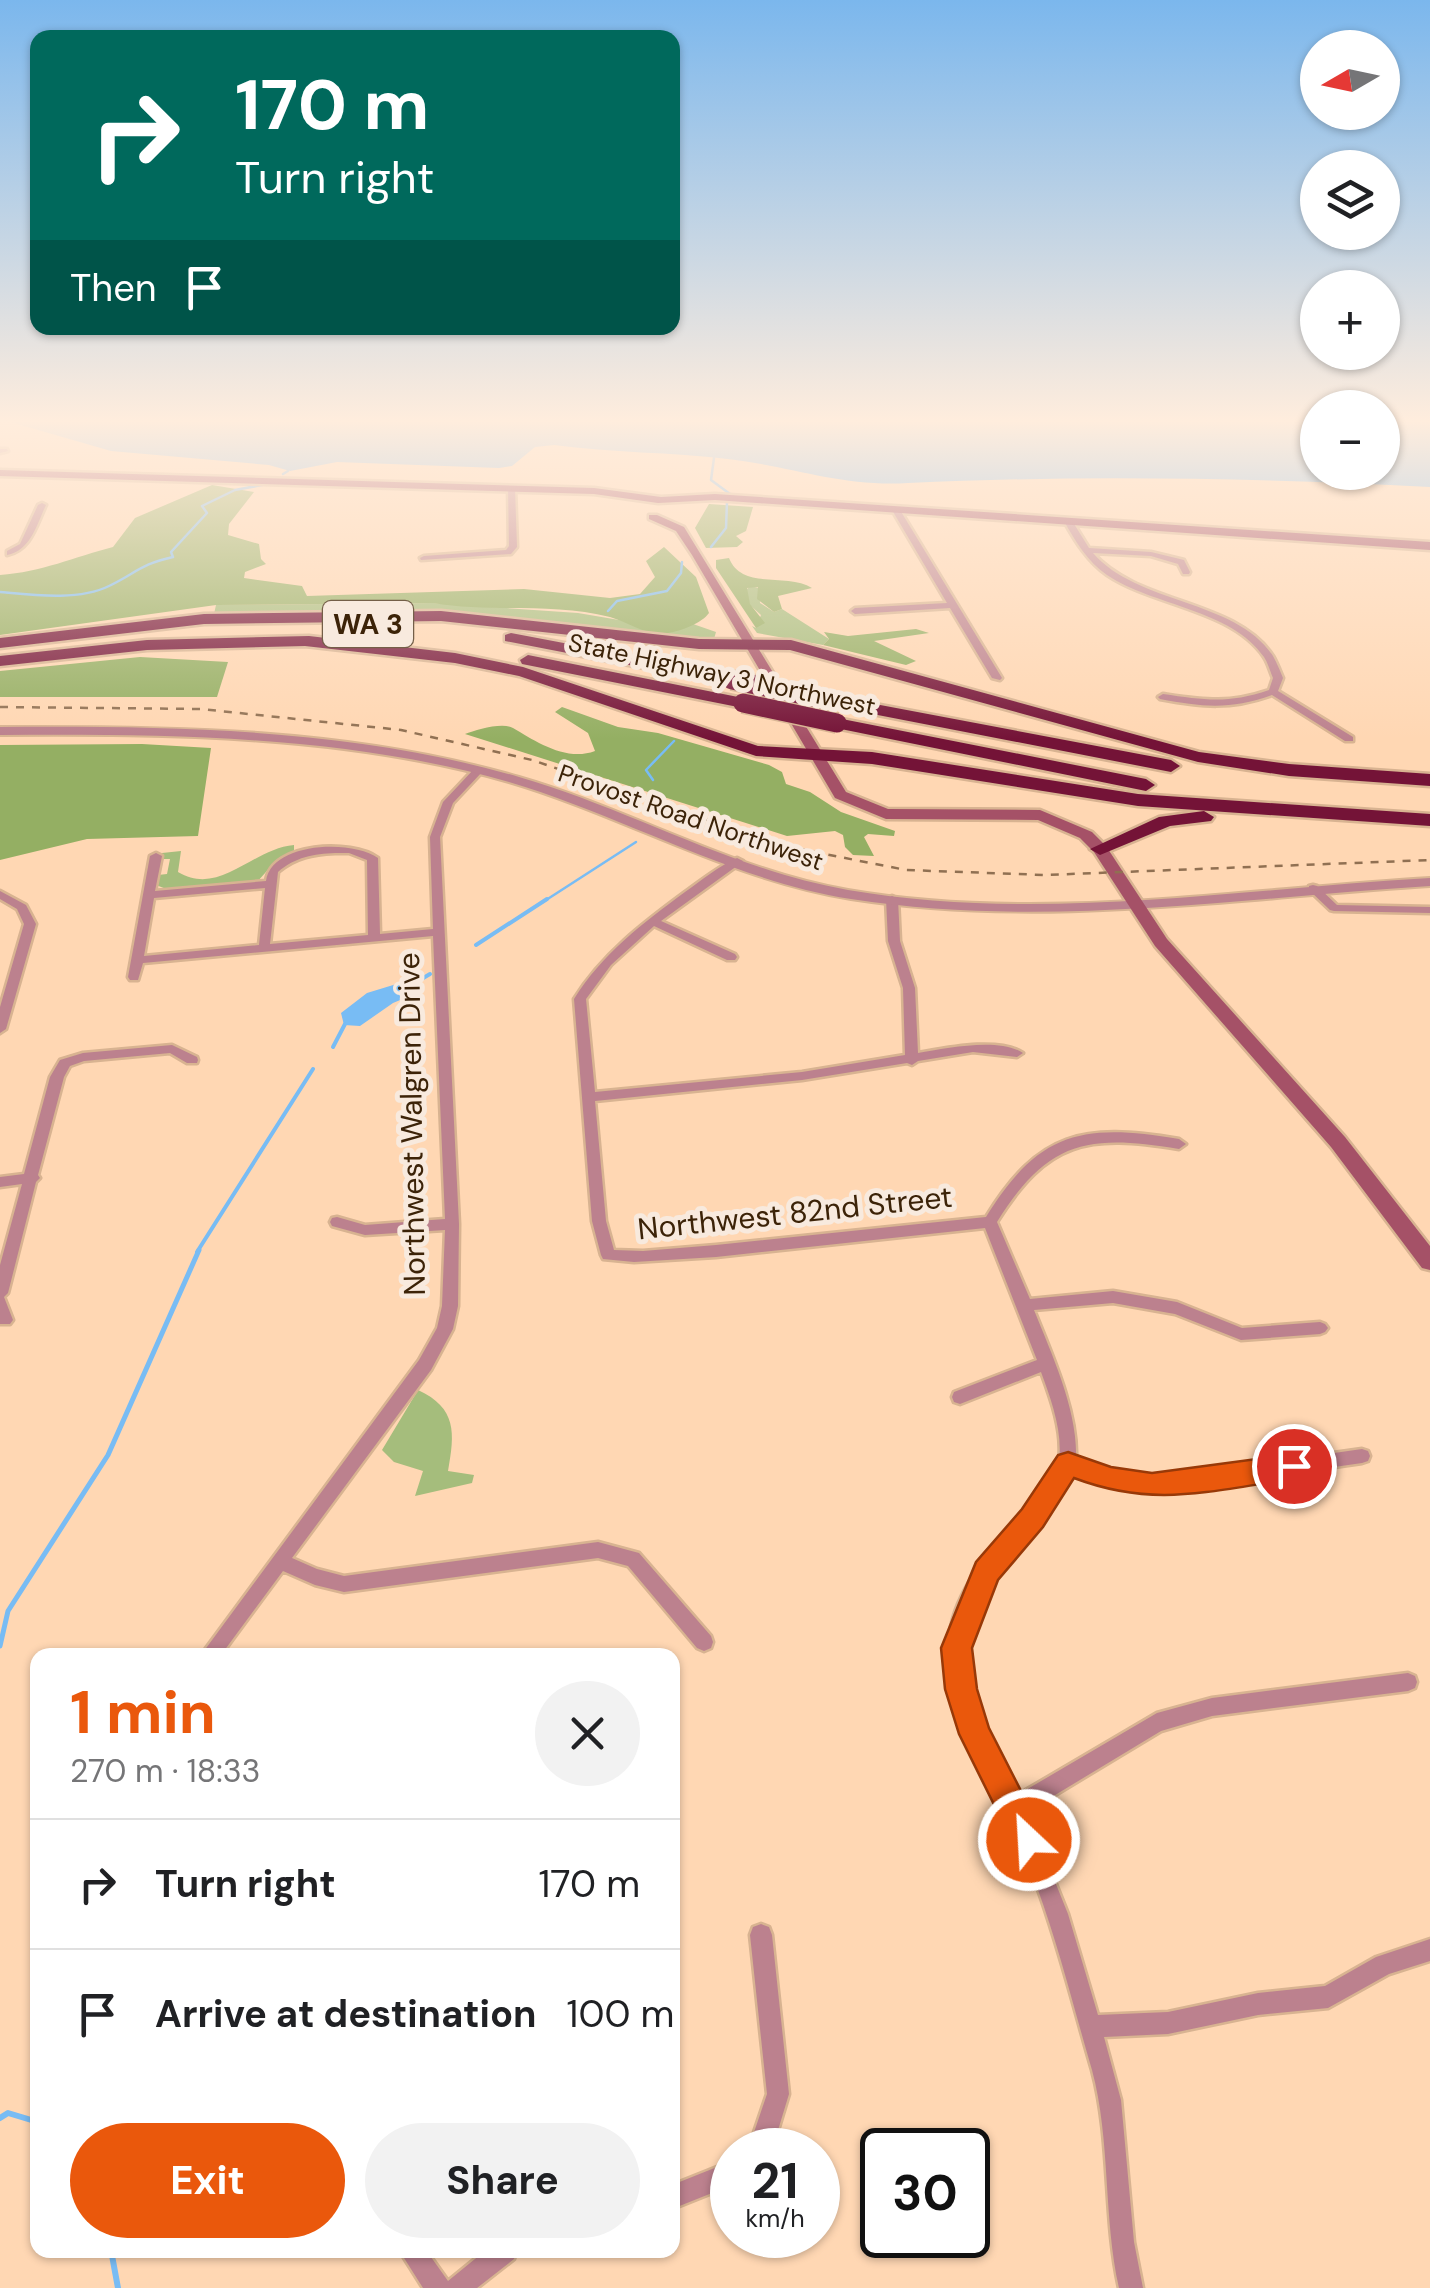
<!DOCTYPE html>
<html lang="en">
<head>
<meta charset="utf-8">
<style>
	:root { --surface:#fff; --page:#f2f2f2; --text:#202124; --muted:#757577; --line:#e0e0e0; --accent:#ea580c }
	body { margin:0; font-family:"DM Sans",sans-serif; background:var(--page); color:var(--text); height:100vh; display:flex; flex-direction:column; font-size:38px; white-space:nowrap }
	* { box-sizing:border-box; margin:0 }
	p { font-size:32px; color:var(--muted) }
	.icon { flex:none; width:55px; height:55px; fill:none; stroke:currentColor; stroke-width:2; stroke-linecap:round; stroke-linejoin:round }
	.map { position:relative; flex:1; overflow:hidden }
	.details { position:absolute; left:30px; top:1648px; width:650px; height:610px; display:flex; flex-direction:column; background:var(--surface); border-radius:20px; box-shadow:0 2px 8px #0004 }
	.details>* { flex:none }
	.top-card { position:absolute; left:30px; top:30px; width:650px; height:305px; border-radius:20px; box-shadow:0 2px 8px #0004; background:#00695c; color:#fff; overflow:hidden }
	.needle { width:65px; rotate:261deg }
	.fabs { position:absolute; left:1300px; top:30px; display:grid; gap:20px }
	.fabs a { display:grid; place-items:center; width:100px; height:100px; border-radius:50%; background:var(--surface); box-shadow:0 2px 8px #0004; font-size:50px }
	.speed { position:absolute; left:710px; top:2128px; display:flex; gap:20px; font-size:50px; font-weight:700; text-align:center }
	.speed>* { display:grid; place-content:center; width:130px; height:130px; border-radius:50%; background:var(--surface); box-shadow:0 2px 8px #0004; line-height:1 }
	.speed small { font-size:25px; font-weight:400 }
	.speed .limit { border:5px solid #111; border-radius:15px; background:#fff; color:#111 }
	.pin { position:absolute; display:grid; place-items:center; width:85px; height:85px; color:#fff; margin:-42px; border:5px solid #fff; border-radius:50%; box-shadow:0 2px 10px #0007 }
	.me { position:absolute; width:110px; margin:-55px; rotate:335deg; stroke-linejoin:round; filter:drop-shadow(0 0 8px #0008) }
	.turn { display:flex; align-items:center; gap:35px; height:210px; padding:0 40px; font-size:45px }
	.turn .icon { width:130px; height:130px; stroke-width:2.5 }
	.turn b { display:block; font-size:70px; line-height:85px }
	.then { display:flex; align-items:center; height:95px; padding:0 40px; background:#0003; gap:20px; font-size:38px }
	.round { display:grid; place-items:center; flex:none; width:105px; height:105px; border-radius:52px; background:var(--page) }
	.head { display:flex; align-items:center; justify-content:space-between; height:170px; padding:0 40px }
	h1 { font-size:60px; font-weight:700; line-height:75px; color:var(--accent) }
	.button { display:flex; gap:20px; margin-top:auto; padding:20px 40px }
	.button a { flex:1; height:115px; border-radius:60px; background:var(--accent); color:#fff; font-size:40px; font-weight:700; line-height:115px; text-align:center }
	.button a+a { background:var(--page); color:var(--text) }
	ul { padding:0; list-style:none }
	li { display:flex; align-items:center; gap:30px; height:130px; padding:0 40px; border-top:2px solid var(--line) }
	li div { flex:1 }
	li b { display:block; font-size:38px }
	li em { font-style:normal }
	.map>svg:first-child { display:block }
	.green { fill:#a5bd7c }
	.forest { fill:#94af63 }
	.water { fill:#78bcf4 }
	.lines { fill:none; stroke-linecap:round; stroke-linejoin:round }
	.stream-far3 { stroke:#78bcf4; stroke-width:2.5 }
	.stream-far2 { stroke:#78bcf4; stroke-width:4 }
	.stream-far1 { stroke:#78bcf4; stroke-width:5 }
	.stream { stroke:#78bcf4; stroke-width:6 }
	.minor-casing { stroke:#d8b391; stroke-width:5 }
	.tertiary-casing { stroke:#d8b391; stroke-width:4 }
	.secondary-casing { stroke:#d8b391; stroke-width:5 }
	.motorway-casing { stroke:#d8b391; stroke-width:5 }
	.minor { fill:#bc818e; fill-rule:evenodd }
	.tertiary { fill:#bc818e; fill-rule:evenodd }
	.secondary { fill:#a55167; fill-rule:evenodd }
	.motorway { fill:#741337; fill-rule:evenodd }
	.rail { stroke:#907052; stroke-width:2.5; stroke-dasharray:8 8; stroke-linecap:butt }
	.motorway-bridge-casing { stroke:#d8b391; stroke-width:22; stroke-linecap:butt }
	.motorway-bridge { stroke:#741337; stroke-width:19 }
	.route { fill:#ea580c; stroke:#983908; stroke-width:2.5 }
	.labels { text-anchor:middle; stroke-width:10; stroke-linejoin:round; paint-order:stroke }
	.far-street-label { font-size:25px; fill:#3c2308; stroke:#f8eade }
	.shield { fill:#f8eade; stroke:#745f48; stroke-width:2.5 }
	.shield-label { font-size:28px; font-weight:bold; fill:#3c2308 }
	.street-label { font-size:30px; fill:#3c2308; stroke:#f8eade }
</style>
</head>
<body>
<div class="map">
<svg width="1430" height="2288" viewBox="0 0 1430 2288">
	<rect width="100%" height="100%" fill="#ffd7b3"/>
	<!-- green -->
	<g class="green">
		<polygon points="750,586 759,588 760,603 774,612 782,609 829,639 823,645 757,633 752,626 756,628 761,615 750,605 745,591"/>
		<polygon points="433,603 578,613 678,630 693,624 716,632 714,639 682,639 466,612 214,614 216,605"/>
		<path d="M 294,845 L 294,852 L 274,863 L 257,882 L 169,890 L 156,885 L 158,875 L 167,874 L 170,859 L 161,859 L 162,853 L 181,851 L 178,872 C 220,897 251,849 294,845 Z"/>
		<path d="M 418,1390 C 457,1408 455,1433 448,1471 L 474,1475 L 472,1483 L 415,1496 L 423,1471 L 394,1462 L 382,1450 Z"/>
	</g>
	<!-- forest -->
	<g class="forest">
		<path d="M 212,485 L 254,492 L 229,524 L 228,535 L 259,544 L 261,559 L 266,564 L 245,572 L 244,578 L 302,586 L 307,596 L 524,589 L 610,598 L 640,594 L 655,577 L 646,561 L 664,547 L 696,577 L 709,613 C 702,623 681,631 668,633 C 646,636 630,623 610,617 C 552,602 491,613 433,603 L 216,605 L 0,635 L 0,575 C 42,572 74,557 113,547 L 135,518 Z"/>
		<polygon points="709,504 753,507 746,531 736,536 743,542 737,547 706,548 695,528"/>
		<path d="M 729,558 C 742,591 788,572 812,588 L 778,596 L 782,609 L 774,612 L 757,599 L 758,587 L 747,588 L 750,604 L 765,623 L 756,628 L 716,568 L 716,560 Z"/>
		<polygon points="916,629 929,633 874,641 916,661 906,665 823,645 829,639 824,632 848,636"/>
		<polygon points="140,657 228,662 217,697 0,697 0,671"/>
		<path d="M 562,707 L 618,727 L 658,733 L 769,765 L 782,772 L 786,784 L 810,792 L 841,812 L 895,831 L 894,836 L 868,834 L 864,837 L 874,856 L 853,855 L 845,847 L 843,835 L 835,831 L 787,836 L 465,734 C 476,730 502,722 513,728 C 535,741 566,762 595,751 L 588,733 L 555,712 Z"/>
		<polygon points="142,744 211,748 198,836 87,839 0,860 0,745"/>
	</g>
	<!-- water -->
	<g class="water">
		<path d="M 0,419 L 1317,419 L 1318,472 L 1382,472 L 1383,419 L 1430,419 L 1430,487 C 1257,478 1080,475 908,483 C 842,487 790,466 728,459 C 671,452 612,453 554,445 L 535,447 L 512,466 L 499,468 L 337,462 L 290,471 L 269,465 L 111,451 Z"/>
		<polygon points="403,982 418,982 422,991 393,1003 360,1026 344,1025 341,1013 367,993"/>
	</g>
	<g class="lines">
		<!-- stream-far3 -->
		<g class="stream-far3">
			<polyline points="714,458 711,480 730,494"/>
			<polyline points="283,474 288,471"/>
			<polyline points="711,547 726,528 727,502"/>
			<path d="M 0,592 C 33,595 79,601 109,586 C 136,573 141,564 173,557 L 171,552 L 207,513 L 202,506 L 235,490 L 262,485"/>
			<polyline points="608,611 617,601 667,591 681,573 682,562"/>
			<polyline points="653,780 646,770 674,741"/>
			<polyline points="543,902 636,842"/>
		</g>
		<!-- stream-far2 -->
		<g class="stream-far2">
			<polyline points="476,945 547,899"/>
			<polyline points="413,984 430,974"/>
			<polyline points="333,1047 345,1024"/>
			<polyline points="197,1252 313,1069"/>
		</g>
		<!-- stream-far1 -->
		<polyline class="stream-far1" points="0,1646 8,1611 108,1455 199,1250"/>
		<!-- stream -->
		<g class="stream">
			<polyline points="0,2118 8,2113 38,2122"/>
			<polyline points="111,2250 118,2288"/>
		</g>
		<!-- minor casing -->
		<g class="minor-casing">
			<g id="minor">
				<polygon points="0,449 7,449 8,451 0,453"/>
				<polygon points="508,486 515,488 517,547 511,554 421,560 420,558 424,556 506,550 509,546"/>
				<path d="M 42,503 L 46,505 C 36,526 31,550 7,555 L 7,551 L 20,544 L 38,505 Z"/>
				<polygon points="896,508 900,510 1002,678 1000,680 992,678 950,608 855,614 851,611 855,608 947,603 892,510"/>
				<path d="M 1065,519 L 1071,519 L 1089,548 L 1151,552 L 1184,560 L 1190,572 L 1189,574 L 1183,574 L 1178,564 L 1151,556 L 1093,553 C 1138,605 1236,599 1273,656 C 1277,663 1280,671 1283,678 L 1278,691 L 1353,737 L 1353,741 L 1345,741 L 1272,695 C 1230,710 1203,707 1160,699 L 1158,697 L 1163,694 C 1205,700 1228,704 1269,690 L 1273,678 C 1270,671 1268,663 1264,657 C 1231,609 1153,606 1107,575 C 1088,562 1075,541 1064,521 Z"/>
				<path d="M 478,768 L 483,771 L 453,803 L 440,837 L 459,1224 L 458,1306 L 453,1329 L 431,1370 L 292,1558 L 317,1569 L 344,1576 L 598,1542 L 639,1553 L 711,1636 L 713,1642 L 711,1648 L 704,1651 L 697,1648 L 628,1566 L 598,1558 L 344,1592 L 315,1585 L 283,1571 L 221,1655 L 201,1655 L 419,1360 L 437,1328 L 442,1306 L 445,1230 L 365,1235 L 332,1226 L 330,1222 L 332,1218 L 337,1217 L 365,1225 L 445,1219 L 433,936 L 143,963 L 138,980 L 130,980 L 128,977 L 150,856 L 156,853 L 162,856 L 155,891 L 266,881 C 271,842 352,839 378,858 L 380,934 L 433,929 L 430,837 L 443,802 L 474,769 ZM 335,853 L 349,853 L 367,860 L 368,935 L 270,944 L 278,872 C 295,857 314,854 335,853 ZM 265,888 L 259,945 L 144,956 L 154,898 Z"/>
				<path d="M 737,858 L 743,861 L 741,863 L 661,921 L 735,954 L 737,957 L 735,960 L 727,960 L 654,926 L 611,965 L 586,999 L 595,1092 L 802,1072 L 905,1055 L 903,988 L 888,941 L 886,899 L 892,896 L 898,899 L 900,941 L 915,988 L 918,1053 C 947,1048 999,1037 1023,1053 L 1017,1057 L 973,1052 L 918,1061 L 912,1065 L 907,1063 L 802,1080 L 595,1101 L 606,1221 L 614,1250 L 643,1251 L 716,1245 L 986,1217 C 1039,1131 1083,1123 1179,1139 L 1186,1144 L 1179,1149 C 1088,1134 1048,1140 997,1222 L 1030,1299 L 1113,1291 L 1177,1302 L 1242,1328 L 1320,1322 L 1325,1324 L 1328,1328 L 1325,1332 L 1320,1334 L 1241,1340 L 1175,1314 L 1113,1303 L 1034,1310 C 1052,1355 1078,1411 1076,1459 L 1111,1472 L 1152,1479 L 1362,1449 L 1368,1451 L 1370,1456 L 1368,1461 L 1362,1463 L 1152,1493 L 1111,1486 L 1072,1473 C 1054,1504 1029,1531 1007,1559 C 934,1653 974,1702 1019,1794 L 1157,1713 L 1212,1698 L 1408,1673 L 1415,1676 L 1417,1682 L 1415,1688 L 1408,1691 L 1212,1716 L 1161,1731 L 1027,1812 L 1068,1914 L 1098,2015 L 1168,2012 L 1258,1993 L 1325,1986 L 1376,1957 L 1430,1939 L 1430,1961 L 1389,1974 L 1328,2008 L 1258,2015 L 1168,2034 L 1104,2037 L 1121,2100 L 1134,2242 L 1143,2288 L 1119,2288 C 1103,2216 1111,2141 1092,2070 C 1074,2009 1059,1947 1037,1887 C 1027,1859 1016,1831 1002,1803 C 976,1750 940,1694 950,1632 C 959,1577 1007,1535 1039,1493 C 1046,1483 1057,1472 1059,1461 C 1063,1432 1051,1399 1041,1372 L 960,1404 L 954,1402 L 952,1397 L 954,1392 L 1037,1360 L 985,1228 L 716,1257 L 634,1262 L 603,1259 L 601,1255 L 592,1221 L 574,999 C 602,954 643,923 685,892 C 702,880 719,866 737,858 Z"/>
				<polygon points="1313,885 1317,886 1337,905 1430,907 1430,913 1334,911 1330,910 1309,890 1309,886"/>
				<polygon points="0,891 26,905 36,924 6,1029 0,1033 0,1007 24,924 17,909 0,899"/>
				<polygon points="172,1045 197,1057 198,1060 197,1063 187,1063 170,1053 84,1061 70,1066 64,1077 38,1175 40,1178 36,1182 8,1293 4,1297 13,1320 10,1324 0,1324 0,1265 22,1184 0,1187 0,1177 24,1174 50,1077 60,1060 83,1053"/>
				<polygon points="761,1924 769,1927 772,1935 789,2094 772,2150 748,2150 767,2094 750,1935 753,1927"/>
				<polygon points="732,2161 732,2185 672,2209 672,2185"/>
				<polygon points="399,2250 426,2250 448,2281 486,2250 517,2250 514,2259 477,2288 423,2288"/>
			</g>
		</g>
		<!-- tertiary casing -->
		<g class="tertiary-casing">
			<path id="tertiary" d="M 0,727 C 173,726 351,728 519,777 C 630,809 733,870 848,890 C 1039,923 1238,889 1430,878 L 1430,886 C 1238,898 1043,929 851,899 C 731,880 624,816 509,782 C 345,735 170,734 0,735 Z"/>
		</g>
		<!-- secondary casing -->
		<g class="secondary-casing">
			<g id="secondary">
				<polygon points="0,470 594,488 661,497 715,494 1430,542 1430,550 715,500 658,503 594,494 0,476"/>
				<polygon points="649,515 657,515 684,527 846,792 888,809 1040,810 1092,832 1106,846 1167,939 1345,1137 1430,1246 1430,1270 1422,1268 1331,1147 1155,946 1094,852 1080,838 1038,820 886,819 835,798 692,555 676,531 649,519"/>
			</g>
		</g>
		<!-- motorway casing -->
		<g class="motorway-casing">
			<g id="motorway">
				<polygon points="441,611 699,639 791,640 1199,752 1289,764 1430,774 1430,786 1289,776 1198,762 790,650 699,649 441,621 204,624 0,648 0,638 204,614"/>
				<polygon points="511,633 732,675 740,680 732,685 505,641 505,635"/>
				<polygon points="309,636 455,653 523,667 758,746 872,752 1138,794 1430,814 1430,826 1138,806 872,764 756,756 519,676 455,663 305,646 147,650 0,666 0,656 147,640"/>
				<polygon points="528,655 743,698 752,703 743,708 522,664 520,660"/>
				<polygon points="822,694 1171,760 1180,766 1171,772 816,703 813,699"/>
				<polygon points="837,718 1146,779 1155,785 1146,791 831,727 828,723"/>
				<polygon points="1204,811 1214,817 1211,821 1170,826 1100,855 1090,849 1159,817"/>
			</g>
		</g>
		<!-- minor -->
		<use href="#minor" class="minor"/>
		<!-- tertiary -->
		<use href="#tertiary" class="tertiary"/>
		<!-- secondary -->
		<use href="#secondary" class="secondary"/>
		<!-- motorway -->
		<use href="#motorway" class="motorway"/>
		<!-- rail -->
		<polyline class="rail" points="0,707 201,709 401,730 532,760 784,846 906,870 1045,875 1430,860"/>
		<!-- motorway-bridge casing -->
		<g class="motorway-bridge-casing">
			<g id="motorway-bridge">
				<polyline points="732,680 822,699"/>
				<polyline points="743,703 837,723"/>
			</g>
		</g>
		<!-- motorway-bridge -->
		<use href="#motorway-bridge" class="motorway-bridge"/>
	</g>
	<!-- sky -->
	<linearGradient id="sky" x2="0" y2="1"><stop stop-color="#7bb7ed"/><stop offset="0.57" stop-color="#ffeddd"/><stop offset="1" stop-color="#ffeddd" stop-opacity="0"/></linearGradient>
	<rect width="1430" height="739" fill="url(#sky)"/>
	<!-- route -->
	<path class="route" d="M 1068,1452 L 1111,1467 L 1152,1473 L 1294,1454 L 1304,1458 L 1308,1466 L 1304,1475 L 1294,1479 C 1211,1490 1156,1509 1074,1478 L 1043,1527 L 998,1580 L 972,1648 L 977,1689 L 989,1728 L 1046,1840 L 1041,1851 L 1029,1856 L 1017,1851 L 959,1734 L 945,1689 L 941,1648 L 976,1562 L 1022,1509 L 1058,1455 Z"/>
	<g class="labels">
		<!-- far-street labels -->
		<g class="far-street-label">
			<text transform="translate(722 674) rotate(12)" y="9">State Highway 3 Northwest</text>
			<text transform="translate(691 817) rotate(19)" y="9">Provost Road Northwest</text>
		</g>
		<!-- shield labels -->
		<rect class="shield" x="323" y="601" width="90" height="46" rx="8"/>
		<g class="shield-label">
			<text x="368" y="634">WA 3</text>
		</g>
		<!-- street labels -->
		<g class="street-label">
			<text transform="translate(412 1124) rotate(-91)" y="10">Northwest Walgren Drive</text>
			<text transform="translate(795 1213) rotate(-6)" y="10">Northwest 82nd Street</text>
		</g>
	</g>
</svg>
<div class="fabs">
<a><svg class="needle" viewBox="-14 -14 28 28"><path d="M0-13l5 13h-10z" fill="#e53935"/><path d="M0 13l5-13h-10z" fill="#757577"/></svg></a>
<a><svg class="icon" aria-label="layers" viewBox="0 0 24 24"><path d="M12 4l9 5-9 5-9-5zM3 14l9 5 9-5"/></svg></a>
<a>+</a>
<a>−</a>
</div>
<div class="speed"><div>21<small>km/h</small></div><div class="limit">30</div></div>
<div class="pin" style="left:1294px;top:1466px;background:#d93025"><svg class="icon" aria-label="arrive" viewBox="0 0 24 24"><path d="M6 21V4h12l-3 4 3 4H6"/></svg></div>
<svg class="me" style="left:1029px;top:1840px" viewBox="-20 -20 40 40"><circle r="17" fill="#ea580c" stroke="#fff" stroke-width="3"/><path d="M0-11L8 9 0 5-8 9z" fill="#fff"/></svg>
<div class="top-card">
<div class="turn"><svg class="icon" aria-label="right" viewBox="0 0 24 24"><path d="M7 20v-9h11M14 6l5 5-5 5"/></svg><div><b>170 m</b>Turn right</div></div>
<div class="then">Then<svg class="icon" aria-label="arrive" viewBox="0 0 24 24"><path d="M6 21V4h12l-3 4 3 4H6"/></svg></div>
</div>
<section class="details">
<div class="head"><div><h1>1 min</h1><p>270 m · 18:33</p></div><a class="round"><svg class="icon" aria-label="close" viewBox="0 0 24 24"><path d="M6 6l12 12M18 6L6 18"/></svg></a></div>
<ul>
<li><svg class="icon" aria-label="right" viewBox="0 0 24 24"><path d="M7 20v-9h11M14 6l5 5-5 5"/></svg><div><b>Turn right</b></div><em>170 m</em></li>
<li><svg class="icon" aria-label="arrive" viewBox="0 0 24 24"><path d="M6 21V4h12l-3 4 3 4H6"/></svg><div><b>Arrive at destination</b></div><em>100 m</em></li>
</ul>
<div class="button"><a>Exit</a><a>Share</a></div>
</section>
</div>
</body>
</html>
